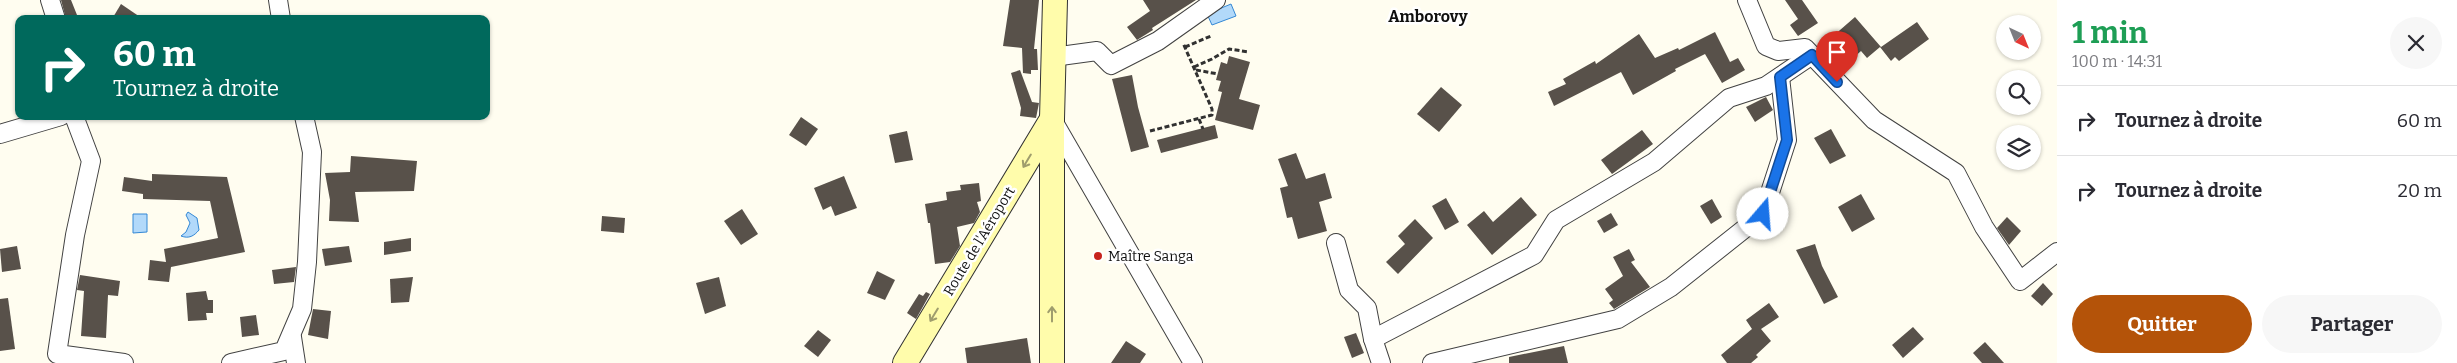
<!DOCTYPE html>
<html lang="fr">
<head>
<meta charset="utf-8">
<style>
	:root { --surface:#fff; --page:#f7f7f7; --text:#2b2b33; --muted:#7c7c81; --line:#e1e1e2; --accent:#b45309 }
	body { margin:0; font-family:Bitter,serif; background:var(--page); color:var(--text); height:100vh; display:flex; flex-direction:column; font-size:19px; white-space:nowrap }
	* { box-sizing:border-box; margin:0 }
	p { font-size:16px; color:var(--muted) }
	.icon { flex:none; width:28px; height:28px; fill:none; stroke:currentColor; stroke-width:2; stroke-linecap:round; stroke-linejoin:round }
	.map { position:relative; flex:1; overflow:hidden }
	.details { display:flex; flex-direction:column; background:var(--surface); width:400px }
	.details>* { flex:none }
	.hud { position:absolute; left:15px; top:15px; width:475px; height:105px; border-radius:10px; box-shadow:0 1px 4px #0004; background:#00695c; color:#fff; overflow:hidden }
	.needle { width:32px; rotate:137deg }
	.controls { position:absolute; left:1996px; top:15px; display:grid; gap:10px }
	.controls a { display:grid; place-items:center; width:45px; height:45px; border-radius:50%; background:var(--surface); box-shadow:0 1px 4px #0004; font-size:25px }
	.pin { position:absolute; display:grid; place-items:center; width:42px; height:42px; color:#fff; margin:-51px -21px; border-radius:50% 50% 50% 0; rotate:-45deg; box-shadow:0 0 5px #0007 }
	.pin .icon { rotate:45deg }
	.me { position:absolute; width:55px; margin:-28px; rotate:18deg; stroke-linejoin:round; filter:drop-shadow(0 0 4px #0008) }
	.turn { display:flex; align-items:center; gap:18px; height:105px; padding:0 15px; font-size:22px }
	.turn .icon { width:65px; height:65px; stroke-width:2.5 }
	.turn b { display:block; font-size:35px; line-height:42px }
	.round { display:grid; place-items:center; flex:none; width:52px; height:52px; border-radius:26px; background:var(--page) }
	.summary { display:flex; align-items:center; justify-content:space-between; height:85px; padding:0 15px }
	h1 { font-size:30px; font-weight:700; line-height:38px; color:#1e9e55 }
	.action { display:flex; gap:10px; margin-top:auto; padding:10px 15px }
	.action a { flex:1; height:58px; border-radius:30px; background:var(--accent); color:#fff; font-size:20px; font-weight:700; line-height:58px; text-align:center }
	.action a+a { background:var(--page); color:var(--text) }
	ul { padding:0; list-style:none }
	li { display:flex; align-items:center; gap:15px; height:70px; padding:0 15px; border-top:1px solid var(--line) }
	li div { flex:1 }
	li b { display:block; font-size:19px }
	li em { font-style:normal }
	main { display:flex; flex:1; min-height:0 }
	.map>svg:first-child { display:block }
	.water { fill:#b2d9fa; stroke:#3488d5 }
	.building { fill:#58514a }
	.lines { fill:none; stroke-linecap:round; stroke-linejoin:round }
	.minor-casing { stroke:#424242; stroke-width:20 }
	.secondary-casing { stroke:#313131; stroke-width:26 }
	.path { stroke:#313131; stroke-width:3; stroke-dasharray:5 2.5; stroke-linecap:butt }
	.minor { stroke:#fff; stroke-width:18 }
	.secondary { stroke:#fffcab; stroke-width:24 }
	.oneway { stroke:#9f9d6d }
	.route-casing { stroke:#114b97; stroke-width:12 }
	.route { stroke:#1a73e8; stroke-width:9 }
	.poi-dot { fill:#c7241e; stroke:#fff; stroke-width:2 }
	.labels { text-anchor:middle; stroke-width:5; stroke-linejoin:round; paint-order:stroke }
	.street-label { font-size:14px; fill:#0f0f0f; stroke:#fff }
	.poi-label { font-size:14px; fill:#0f0f0f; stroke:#fff; text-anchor:start }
	.quarter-label { font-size:16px; font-weight:bold; fill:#0f0f0f; stroke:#fff }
</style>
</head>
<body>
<main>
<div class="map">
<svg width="2057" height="363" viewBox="0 0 2057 363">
	<rect width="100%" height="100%" fill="#fffdf0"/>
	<!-- water -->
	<g class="water">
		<polygon points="1231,4 1236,16 1212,25 1207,14"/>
		<path d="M 188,212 L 197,218 L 199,230 C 194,236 189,239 181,236 L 186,232 L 190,223 L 186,215 Z"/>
		<polygon points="133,214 147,214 147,232 133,233"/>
	</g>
	<!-- building -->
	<g class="building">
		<polygon points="61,0 71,0 77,15 66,19"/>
		<polygon points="1010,0 1039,0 1034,49 1037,49 1038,70 1031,70 1031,74 1023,73 1022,48 1003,46"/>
		<polygon points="1143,0 1196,0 1152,28 1153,30 1137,40 1127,27 1150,11"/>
		<polygon points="1785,0 1802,0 1818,23 1798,36 1790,25 1798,19"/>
		<polygon points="121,4 143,19 112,19"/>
		<polygon points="1855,17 1881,47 1917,22 1929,39 1899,61 1895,57 1891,61 1880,47 1867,58 1861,51 1851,60 1832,37"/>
		<polygon points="1715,32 1730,62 1738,58 1745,70 1722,83 1705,54 1675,69 1676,71 1633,95 1621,72 1554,106 1548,92 1566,84 1563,79 1595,61 1596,64 1639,34 1655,58 1678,48 1679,50"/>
		<polygon points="1229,56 1250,62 1239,99 1260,105 1253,130 1215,120 1222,92 1218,91 1221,81 1216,80 1221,62 1227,64"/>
		<polygon points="1020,70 1032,102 1039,103 1036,118 1020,116 1021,108 1011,73"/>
		<polygon points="1132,75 1138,107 1149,147 1131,152 1112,79"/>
		<polygon points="1441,87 1462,105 1439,132 1417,114"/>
		<polygon points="1766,97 1773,110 1755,122 1746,107"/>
		<polygon points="801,117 818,129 806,146 789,135"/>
		<polygon points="1215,125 1218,138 1161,153 1157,140"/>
		<polygon points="1831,129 1846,156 1830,164 1814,138"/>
		<polygon points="1642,130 1653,144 1612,174 1601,160"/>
		<polygon points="907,131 913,160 895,163 889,135"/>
		<polygon points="1296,153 1306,179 1325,173 1332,198 1319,202 1327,231 1298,239 1292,217 1287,218 1280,188 1288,186 1278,159"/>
		<polygon points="351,156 417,161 414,191 355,192 359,222 329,221 330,200 325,173 350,172"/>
		<polygon points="152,174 227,177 245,252 171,267 169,282 148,280 150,260 166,262 164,249 218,238 210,201 143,199 143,194 122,191 124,177 152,181"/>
		<polygon points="844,176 857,208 835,216 831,206 823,210 814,188"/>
		<polygon points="979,183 981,201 977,202 980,212 974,223 957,227 960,246 950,262 935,264 930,223 928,223 925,204 947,200 946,192 961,190 960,185"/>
		<polygon points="1861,194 1875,219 1852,232 1838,207"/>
		<polygon points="1521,197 1537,215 1492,255 1467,225 1484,211 1493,222"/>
		<polygon points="1446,198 1459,222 1445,230 1432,206"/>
		<polygon points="1712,199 1722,217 1711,224 1700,206"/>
		<polygon points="742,209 758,234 741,245 724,221"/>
		<polygon points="1611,213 1618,225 1604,233 1597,221"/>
		<polygon points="602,216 625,218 624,233 601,231"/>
		<polygon points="2007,217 2021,231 2009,245 1997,228"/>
		<polygon points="1415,219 1433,238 1398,274 1386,262 1405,244 1398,236"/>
		<polygon points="411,238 411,251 384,255 384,242"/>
		<polygon points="1815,244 1822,266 1838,297 1824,304 1796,250"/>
		<polygon points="17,246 21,269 2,272 0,249"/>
		<polygon points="349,246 352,262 325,266 322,249"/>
		<polygon points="1629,249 1635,260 1631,262 1650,287 1614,309 1609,303 1613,300 1605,289 1623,276 1613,257"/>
		<polygon points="296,267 294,282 274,284 272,270"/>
		<polygon points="877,271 895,280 885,300 867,293"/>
		<polygon points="80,275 120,281 118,296 108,295 106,338 81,336 84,291 77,290"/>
		<polygon points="413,277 409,302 391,303 390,279"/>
		<polygon points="719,277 726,306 705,314 696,283"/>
		<polygon points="2043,283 2053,294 2042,306 2031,296"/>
		<polygon points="206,291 208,300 213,300 213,313 206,313 207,320 188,321 186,293"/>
		<polygon points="926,292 930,294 916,319 907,313 919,294 923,296"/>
		<polygon points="8,298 15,349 0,351 0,299"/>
		<polygon points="1769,303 1779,317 1761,329 1771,341 1756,355 1758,357 1751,363 1727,363 1721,355 1752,329 1746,320"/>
		<polygon points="313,309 331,311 328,339 308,335"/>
		<polygon points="256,315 259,335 242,337 240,317"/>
		<polygon points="1913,327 1924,339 1903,358 1892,345"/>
		<polygon points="818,330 831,340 818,357 804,346"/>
		<polygon points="1356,333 1364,353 1352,358 1344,337"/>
		<polygon points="1027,338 1031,363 967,363 965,348"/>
		<polygon points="1126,341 1146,354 1140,363 1111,363"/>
		<polygon points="1985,342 2004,363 1982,363 1973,353"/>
		<polygon points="1564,346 1568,363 1509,363 1509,357"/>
	</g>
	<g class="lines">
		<!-- minor casing -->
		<g class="minor-casing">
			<g id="minor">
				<polyline points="50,0 56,19"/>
				<polyline points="278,0 281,19"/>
				<polyline points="1747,0 1766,46 1778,51 1805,48 1874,120 1956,173 1984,227 2020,281 2057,252"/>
				<polyline points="1053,57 1097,51 1111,65 1158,41 1216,0"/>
				<polyline points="74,116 91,161 75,235 57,354 124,363"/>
				<polyline points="1052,119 1193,363"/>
				<polyline points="0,134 61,116"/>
				<polyline points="1336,243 1349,290 1367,308 1373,339 1381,363"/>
				<polyline points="292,337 296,363"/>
				<polyline points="1373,339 1534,255 1556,220 1654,162 1729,98 1766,86 1812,55"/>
				<polyline points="231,363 284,351 302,309 307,262 312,152 304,116"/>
				<polyline points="1432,363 1618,319 1671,287 1763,214 1787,140 1780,77"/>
			</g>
		</g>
		<!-- secondary casing -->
		<g class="secondary-casing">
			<g id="secondary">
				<polyline points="905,363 1052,119"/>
				<polyline points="1052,363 1052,119 1055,0"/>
			</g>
		</g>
		<!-- path -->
		<g class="path">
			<polyline points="1185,47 1211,36"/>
			<polyline points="1194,67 1212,59 1229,49 1249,52"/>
			<polyline points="1196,70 1218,74"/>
			<polyline points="1199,119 1203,129"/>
			<polyline points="1150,131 1212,115 1212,109 1183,43"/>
		</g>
		<!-- minor -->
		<use href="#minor" class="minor"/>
		<!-- secondary -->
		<use href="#secondary" class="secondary"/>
	</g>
	<!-- one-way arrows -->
	<defs><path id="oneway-shaft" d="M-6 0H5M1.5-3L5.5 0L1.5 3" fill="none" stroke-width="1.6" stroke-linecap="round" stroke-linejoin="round" transform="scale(1.25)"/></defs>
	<g class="oneway">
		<use href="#oneway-shaft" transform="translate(1027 161) rotate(121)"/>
		<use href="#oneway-shaft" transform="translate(1052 314) rotate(-90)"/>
		<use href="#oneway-shaft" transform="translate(934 315) rotate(121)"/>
	</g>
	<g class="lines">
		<!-- route casing -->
		<g class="route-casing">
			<polyline id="route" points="1763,214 1787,140 1780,77 1812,55 1837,82"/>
		</g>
		<!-- route -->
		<use href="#route" class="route"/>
	</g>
	<!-- markers -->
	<circle class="poi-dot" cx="1098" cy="256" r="5"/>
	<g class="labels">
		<!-- street labels -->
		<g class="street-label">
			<text transform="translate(979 241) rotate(-59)" y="5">Route de l'Aéroport</text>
		</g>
		<!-- poi labels -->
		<g class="poi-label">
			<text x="1108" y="261">Maître Sanga</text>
		</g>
		<!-- quarter labels -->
		<g class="quarter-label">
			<text x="1428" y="22">Amborovy</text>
		</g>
	</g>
</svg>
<div class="controls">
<a><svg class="needle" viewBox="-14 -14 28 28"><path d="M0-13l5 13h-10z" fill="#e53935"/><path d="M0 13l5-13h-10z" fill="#7c7c81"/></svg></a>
<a><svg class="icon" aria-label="search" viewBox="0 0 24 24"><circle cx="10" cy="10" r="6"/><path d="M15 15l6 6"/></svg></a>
<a><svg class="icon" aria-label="layers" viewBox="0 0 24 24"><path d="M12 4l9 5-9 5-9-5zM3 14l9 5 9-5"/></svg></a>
</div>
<div class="pin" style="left:1837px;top:82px;background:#d93025"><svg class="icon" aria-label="arrive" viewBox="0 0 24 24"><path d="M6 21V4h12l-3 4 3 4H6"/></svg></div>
<svg class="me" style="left:1763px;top:214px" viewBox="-20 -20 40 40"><circle r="19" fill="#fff"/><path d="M0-13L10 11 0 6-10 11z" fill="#1a73e8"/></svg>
<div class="hud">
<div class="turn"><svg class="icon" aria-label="right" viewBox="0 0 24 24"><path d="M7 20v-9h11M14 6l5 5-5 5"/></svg><div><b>60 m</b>Tournez à droite</div></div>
</div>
</div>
<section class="details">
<div class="summary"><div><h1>1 min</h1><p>100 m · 14:31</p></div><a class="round"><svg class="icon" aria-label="close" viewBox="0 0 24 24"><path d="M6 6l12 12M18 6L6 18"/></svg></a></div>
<ul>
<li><svg class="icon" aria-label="right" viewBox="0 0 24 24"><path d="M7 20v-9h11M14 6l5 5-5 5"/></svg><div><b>Tournez à droite</b></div><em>60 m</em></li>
<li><svg class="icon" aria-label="right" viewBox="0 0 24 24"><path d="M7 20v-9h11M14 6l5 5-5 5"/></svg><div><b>Tournez à droite</b></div><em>20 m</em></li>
</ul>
<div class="action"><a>Quitter</a><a>Partager</a></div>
</section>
</main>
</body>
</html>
